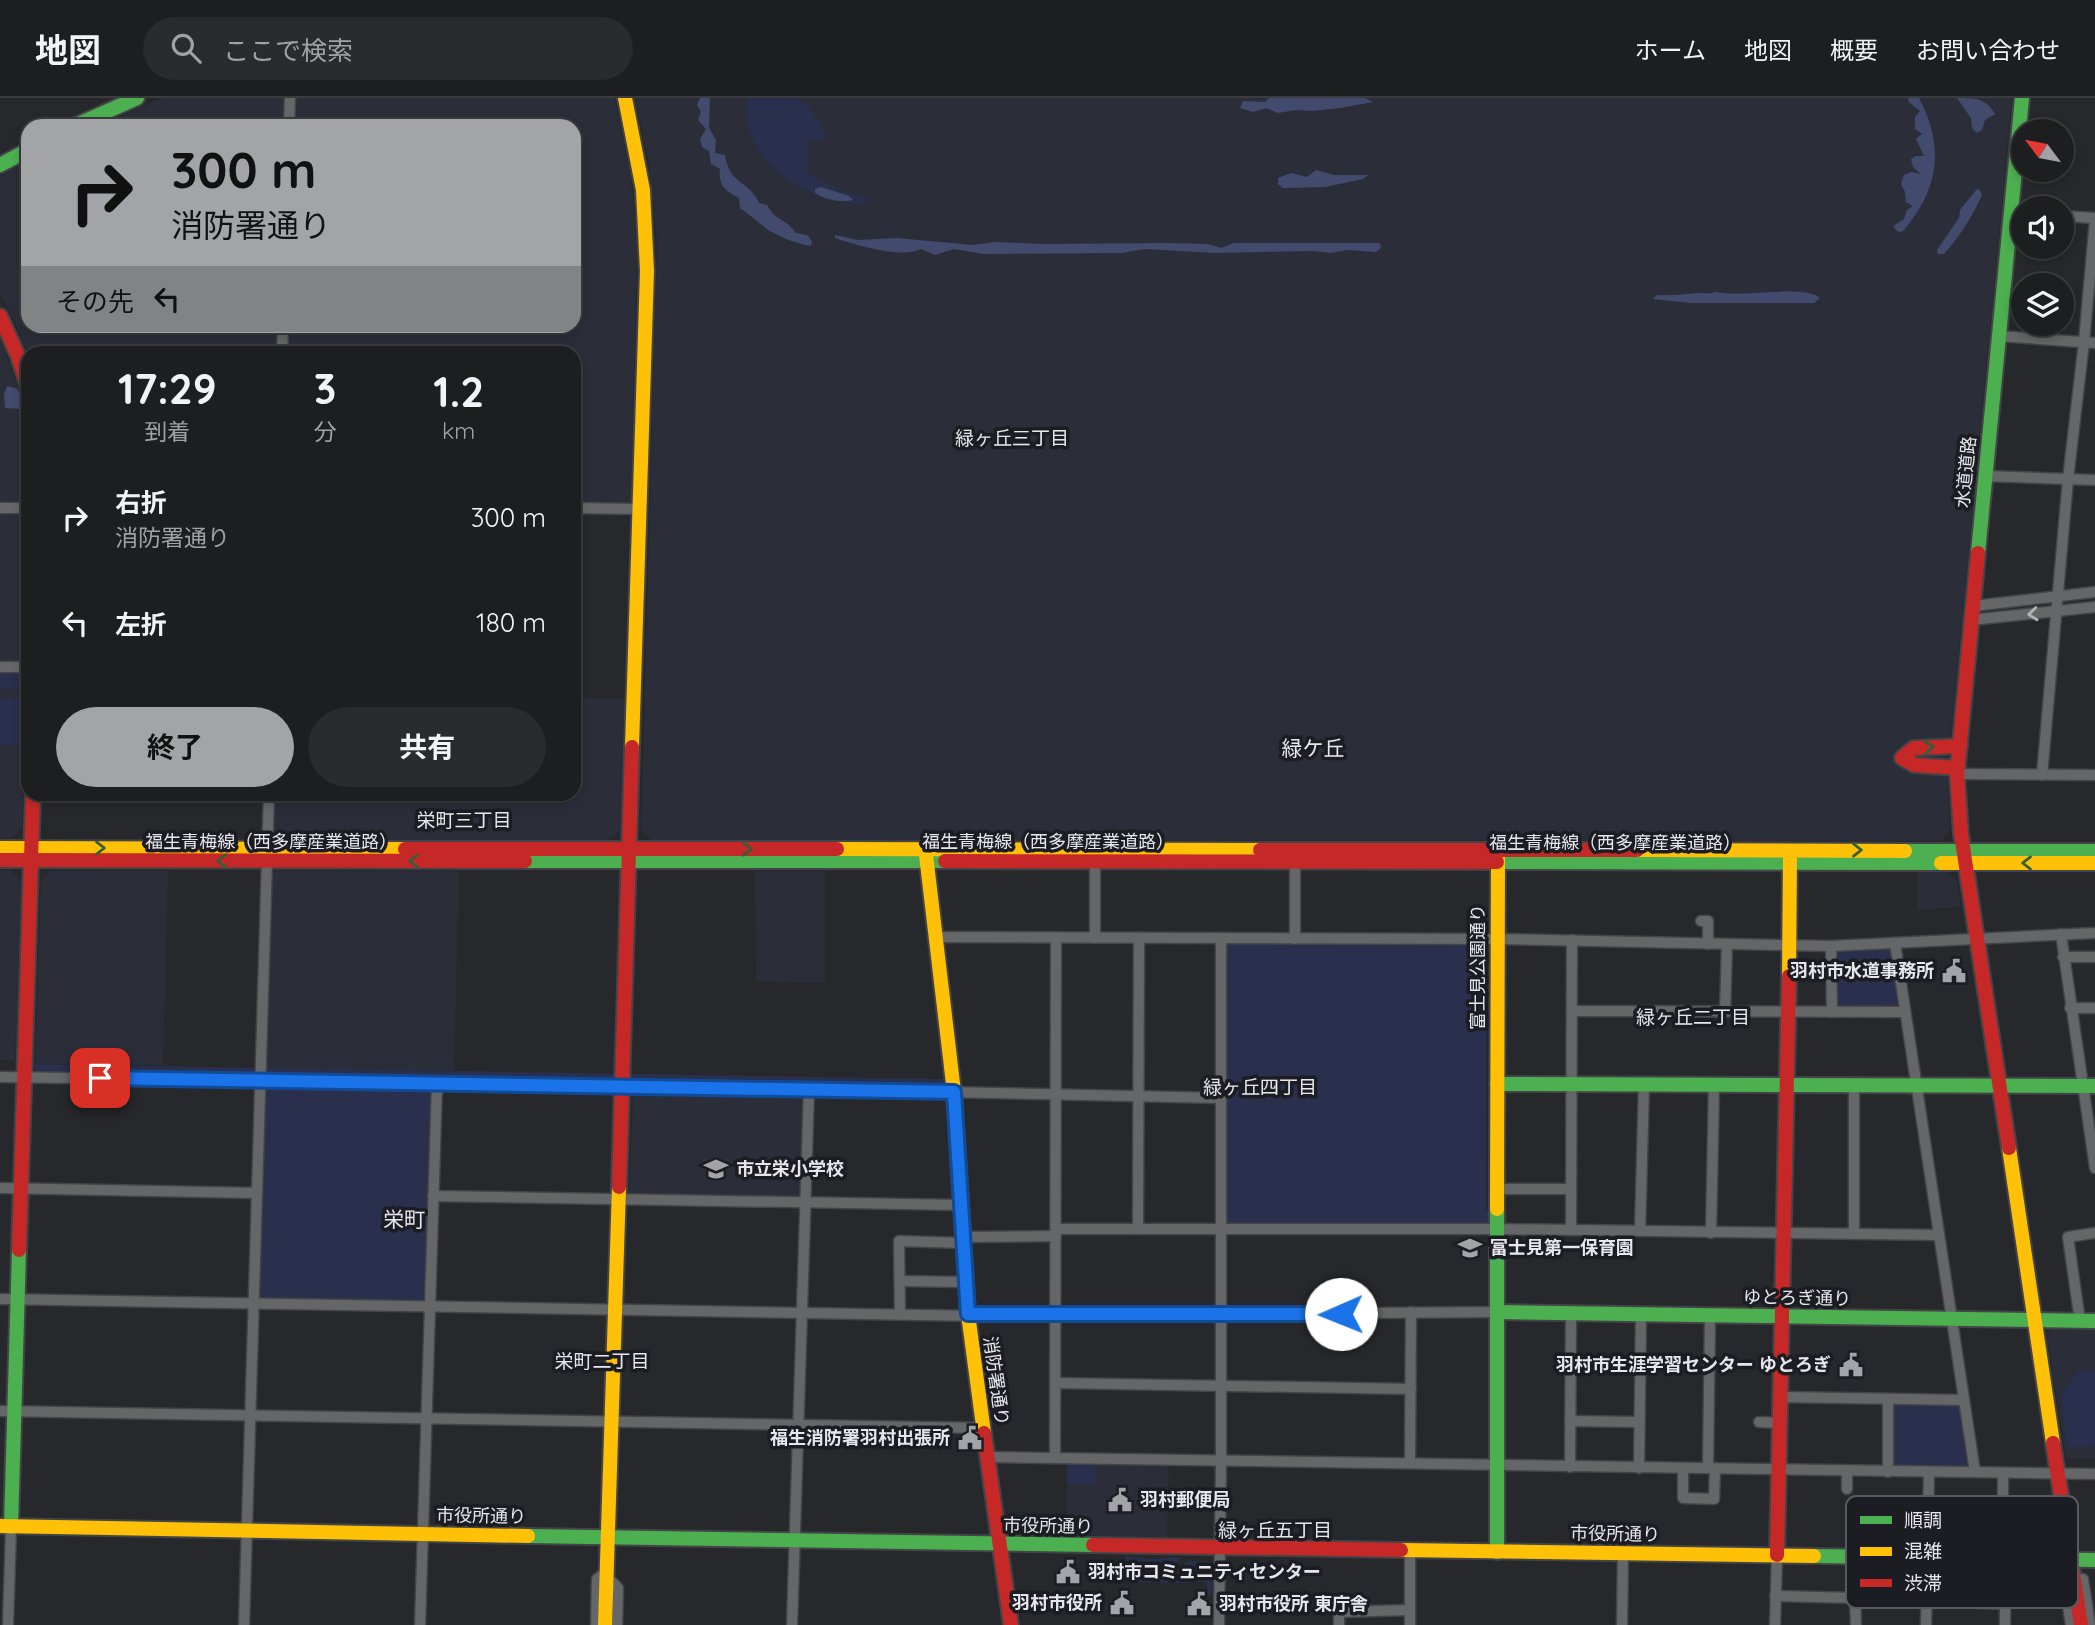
<!DOCTYPE html>
<html lang="ja">
<head>
<meta charset="utf-8">
<style>
	:root { --surface:#1d1e20; --page:#2a2b2d; --text:#f1f3f6; --muted:#a0a2a5; --line:#3b3c3e; --accent:#a3a4a8 }
	body { margin:0; font-family:Quicksand,"Noto Sans JP",sans-serif; background:var(--page); color:var(--text); height:100vh; display:flex; flex-direction:column; font-size:26px; white-space:nowrap }
	* { box-sizing:border-box; margin:0 }
	p { font-size:23px; color:var(--muted) }
	.icon { flex:none; width:38px; height:38px; fill:none; stroke:currentColor; stroke-width:2; stroke-linecap:round; stroke-linejoin:round }
	.map { position:relative; flex:1; overflow:hidden }
	.side { position:absolute; left:21px; top:248px; width:560px; height:455px; display:flex; flex-direction:column; background:var(--surface); border-radius:21px; box-shadow:0 4px 10px #0003,0 0 0 2px var(--line) }
	.side>* { flex:none }
	.top-card { position:absolute; left:21px; top:21px; width:560px; height:214px; border-radius:21px; box-shadow:0 4px 10px #0003,0 0 0 2px var(--line); background:#a3a4a8; color:#111; overflow:hidden }
	.needle { width:46px; rotate:302deg }
	.tools { position:absolute; left:2011px; top:21px; display:grid; gap:14px }
	.tools a { display:grid; place-items:center; width:63px; height:63px; border-radius:50%; background:var(--surface); box-shadow:0 4px 10px #0003,0 0 0 2px var(--line); font-size:35px }
	.pin { position:absolute; display:grid; place-items:center; width:60px; height:60px; color:#fff; margin:-30px; border-radius:14px; box-shadow:0 4px 10px #0006 }
	.me { position:absolute; width:77px; margin:-38px; rotate:269deg; stroke-linejoin:round; filter:drop-shadow(0 0 5px #0008) }
	.turn { display:flex; align-items:center; gap:24px; height:147px; padding:0 35px; font-size:32px }
	.turn .icon { width:91px; height:91px; stroke-width:2.5 }
	.turn b { display:block; font-size:49px; line-height:60px }
	.then { display:flex; align-items:center; height:66px; padding:0 35px; background:#0003; gap:14px; font-size:26px }
	.eta { display:flex; justify-content:space-evenly; align-items:center; height:119px; text-align:center }
	.eta b { font-size:42px; font-weight:700; line-height:49px }
	.action { display:flex; gap:14px; margin-top:auto; padding:14px 35px }
	.action a { flex:1; height:80px; border-radius:42px; background:var(--accent); color:#111; font-size:28px; font-weight:700; line-height:80px; text-align:center }
	.action a+a { background:var(--page); color:var(--text) }
	ul { padding:0; list-style:none }
	li { display:flex; align-items:center; gap:21px; height:105px; padding:0 35px }
	li div { flex:1 }
	li b { display:block; font-size:26px }
	li em { font-style:normal }
	header { display:flex; align-items:center; gap:42px; box-sizing:border-box; height:98px; padding:0 35px; background:var(--surface); border-bottom:2px solid var(--line) }
	header strong { font-size:33px }
	nav { display:flex; gap:38px; margin-inline-start:auto; font-size:24px }
	.search { width:490px; height:63px; background:var(--page); display:flex; align-items:center; gap:18px; box-sizing:border-box; padding:0 24px; border-radius:38px; color:var(--muted); font-size:26px }
	.map>svg:first-child { display:block }
	.built { fill:#2b2e39 }
	.green { fill:#292f4c }
	.forest { fill:#424b6e }
	.lines { fill:none; stroke-linecap:round; stroke-linejoin:round }
	.street-casing { stroke:#434447; stroke-width:13 }
	.fast-casing { stroke:#434447; stroke-width:18 }
	.slow-casing { stroke:#434447; stroke-width:18 }
	.jam-casing { stroke:#434447; stroke-width:18 }
	.street { stroke:#656668; stroke-width:10 }
	.fast { stroke:#4caf50; stroke-width:14 }
	.slow { stroke:#ffc107; stroke-width:14 }
	.jam { stroke:#c62828; stroke-width:14 }
	.oneway { stroke:#b2b3b7 }
	.oneway2 { stroke:#325f37 }
	.route-casing { stroke:#114b97; stroke-width:18 }
	.route { stroke:#1a73e8; stroke-width:12 }
	.labels { text-anchor:middle; stroke-width:7; stroke-linejoin:round; paint-order:stroke }
	.street-label { font-size:18px; fill:#e6e7ec; stroke:#1c1d23 }
	.poi-label { font-size:18px; font-weight:bold; fill:#e6e7ec; stroke:#1c1d23; text-anchor:start }
	.neighbourhood-label { font-size:19px; fill:#e6e7ec; stroke:#1c1d23 }
	.quarter-label { font-size:21px; fill:#e6e7ec; stroke:#1c1d23 }
	.key { fill:#1c1d23; stroke:#595a5f; stroke-width:2 }
	.key-label { font-size:19px; fill:#e6e7ec }
</style>
</head>
<body>
<header>
<strong>地図</strong>
<div class="search"><svg class="icon" aria-label="search" viewBox="0 0 24 24"><circle cx="10" cy="10" r="6"/><path d="M15 15l6 6"/></svg>ここで検索</div>
<nav><a>ホーム</a><a>地図</a><a>概要</a><a>お問い合わせ</a></nav>
</header>
<div class="map">
<svg width="2095" height="1527" viewBox="0 0 2095 1527">
	<rect width="100%" height="100%" fill="#27282b"/>
	<!-- built -->
	<g class="built">
		<polygon points="163,0 285,0 284,28 98,28"/>
		<polygon points="295,0 614,0 631,81 637,152 631,402 627,405 574,405 574,256 287,256 288,228 574,228 574,28 294,28"/>
		<polygon points="635,0 2012,0 1947,676 1950,732 1941,743 651,742 641,731 657,146 649,65"/>
		<polygon points="28,63 28,228 278,228 277,255 28,255 11,216 0,197 0,78"/>
		<polygon points="0,240 18,290 26,327 28,405 0,405"/>
		<polygon points="0,415 28,415 28,532 27,560 24,564 0,563"/>
		<polygon points="0,574 27,577 22,730 11,740 0,740"/>
		<polygon points="574,600 624,600 620,732 609,742 276,742 273,739 275,697 574,696"/>
		<polygon points="0,772 10,772 21,782 15,963 0,962"/>
		<polygon points="51,773 168,773 163,967 35,966 41,782"/>
		<polygon points="276,773 459,773 454,973 266,970 272,776"/>
		<polygon points="755,773 825,773 825,885 756,884"/>
		<polygon points="1918,774 1946,774 1957,783 1961,809 1917,812"/>
		<polygon points="636,996 802,999 804,1001 801,1098 799,1101 632,1098 629,1095 633,999"/>
		<polygon points="2051,1231 2095,1232 2095,1361 2066,1361 2047,1236"/>
		<polygon points="1095,1365 1169,1366 1167,1439 1066,1437 1067,1386 1095,1387"/>
	</g>
	<!-- green -->
	<g class="green">
		<path d="M 748,0 L 797,0 L 810,9 L 827,40 L 820,43 L 807,42 L 807,74 C 826,87 845,96 868,99 L 865,107 C 809,104 738,66 748,0 Z"/>
		<polygon points="21,311 23,311 28,338 28,405 24,405 24,329"/>
		<polygon points="0,574 23,574 26,581 20,584 20,591 0,591"/>
		<polygon points="0,601 20,601 26,606 24,647 0,647"/>
		<polygon points="1228,844 1486,844 1489,847 1489,852 1487,853 1486,1112 1489,1112 1489,1124 1486,1128 1227,1127 1225,1125 1224,847"/>
		<polygon points="1889,849 1892,852 1900,908 1898,911 1839,911 1834,904 1834,855 1836,852"/>
		<polygon points="35,966 946,981 947,987 943,991 38,975 35,972"/>
		<polygon points="267,989 430,992 433,995 426,1200 422,1204 262,1203 257,1198 263,993"/>
		<polygon points="2095,1272 2095,1348 2067,1349 2061,1297 2078,1274"/>
		<polygon points="1895,1305 1958,1306 1961,1308 1970,1368 1967,1371 1894,1370 1892,1367 1893,1308"/>
		<polygon points="1070,1365 1095,1365 1095,1387 1067,1386 1067,1367"/>
		<polygon points="1125,1458 1152,1461 1180,1459 1168,1485 1129,1484 1130,1463 1126,1462"/>
		<polygon points="1190,1463 1212,1464 1213,1468 1205,1470 1188,1485 1174,1485 1185,1465"/>
		<polygon points="1208,1472 1213,1472 1212,1497 1208,1497 1206,1484 1195,1484"/>
	</g>
	<!-- forest -->
	<g class="forest">
		<path d="M 700,0 L 710,0 L 709,30 L 716,42 L 715,55 L 725,57 C 729,87 750,83 759,105 L 767,107 C 777,125 785,119 796,135 L 807,137 L 812,143 L 811,148 C 795,145 777,139 763,128 C 755,122 749,116 740,110 L 739,100 C 725,93 718,87 720,71 L 711,66 L 709,53 L 702,49 L 700,41 L 706,31 L 698,22 L 701,14 L 697,7 Z"/>
		<polygon points="1269,0 1365,0 1373,4 1340,10 1313,13 1296,12 1278,15 1266,10 1253,14 1240,10 1243,3 1265,4"/>
		<path d="M 1908,0 L 1919,0 C 1945,50 1939,91 1903,133 L 1898,134 L 1893,128 L 1904,121 L 1907,112 L 1913,108 L 1906,104 L 1905,94 L 1901,86 L 1904,77 L 1911,74 L 1921,76 L 1913,69 L 1911,61 L 1916,58 L 1924,58 L 1916,41 L 1922,36 L 1915,31 L 1915,19 L 1920,13 L 1909,4 Z"/>
		<path d="M 1957,0 C 1974,0 1986,0 1995,16 L 1985,22 L 1982,32 L 1977,35 L 1972,30 L 1971,20 Z"/>
		<polygon points="1316,72 1334,77 1368,77 1363,81 1325,89 1283,90 1278,86 1278,80 1291,75 1307,79"/>
		<path d="M 821,89 L 849,98 L 853,102 C 842,105 825,102 815,95 L 815,91 Z"/>
		<path d="M 1977,91 L 1980,92 L 1982,97 C 1972,119 1960,138 1944,156 L 1938,156 L 1937,152 L 1959,120 L 1960,112 Z"/>
		<path d="M 835,137 L 858,142 L 897,140 L 972,147 L 996,144 L 1044,146 L 1167,145 L 1208,146 L 1221,150 L 1234,145 L 1380,145 L 1381,150 L 1376,154 L 1347,152 L 1331,155 L 1313,153 L 1214,155 L 1145,151 L 1121,155 L 984,156 L 954,151 L 935,157 L 921,151 C 902,161 856,147 835,140 Z"/>
		<path d="M 1716,194 C 1742,200 1803,186 1820,200 L 1814,205 L 1692,205 L 1653,201 L 1657,197 C 1671,198 1684,196 1698,195 C 1706,195 1709,196 1716,194 Z"/>
		<polygon points="7,288 18,291 23,311 5,310 4,296"/>
	</g>
	<g class="lines">
		<!-- street casing -->
		<g class="street-casing">
			<g id="street">
				<polyline points="289,28 290,0"/>
				<polyline points="2062,118 2095,120"/>
				<polyline points="1999,238 2095,245"/>
				<polyline points="282,256 283,228"/>
				<polyline points="1985,378 2095,382"/>
				<polyline points="0,410 28,410"/>
				<polyline points="574,410 641,411"/>
				<polyline points="1973,508 2095,494"/>
				<polyline points="1971,522 2095,509"/>
				<polyline points="0,569 28,569"/>
				<polyline points="1957,676 2095,677"/>
				<polyline points="2042,677 2068,381 2084,244 2095,121"/>
				<polyline points="1295,757 1295,841"/>
				<polyline points="1701,823 1708,823 1708,846"/>
				<polyline points="2061,836 2095,1070"/>
				<polyline points="935,839 1498,841 1831,848 2095,835"/>
				<polyline points="1095,840 1095,760"/>
				<polyline points="1895,845 1975,1374"/>
				<polyline points="1831,848 1832,914"/>
				<polyline points="2063,859 2095,859"/>
				<polyline points="2070,910 2095,910"/>
				<polyline points="1572,913 1905,914"/>
				<polyline points="1725,914 1727,846"/>
				<polyline points="0,979 809,991 1221,1000"/>
				<polyline points="1854,987 1854,1136"/>
				<polyline points="0,1090 257,1095"/>
				<polyline points="1497,1091 1571,1091"/>
				<polyline points="433,1098 961,1107"/>
				<polyline points="1056,1131 1497,1131 1939,1137"/>
				<polyline points="1138,1131 1139,840"/>
				<polyline points="1571,1132 1572,842"/>
				<polyline points="1640,1133 1644,987"/>
				<polyline points="1711,1135 1714,987"/>
				<polyline points="963,1139 1056,1138"/>
				<polyline points="900,1183 965,1184"/>
				<polyline points="0,1201 978,1218 1498,1214"/>
				<polyline points="900,1216 899,1143 963,1145"/>
				<polyline points="2080,1223 2068,1139 2095,1135"/>
				<polyline points="1056,1285 1411,1291"/>
				<polyline points="1781,1299 1964,1302"/>
				<polyline points="1888,1301 1888,1374"/>
				<polyline points="0,1313 983,1330"/>
				<polyline points="1570,1323 1639,1324"/>
				<polyline points="1759,1324 1780,1325"/>
				<polyline points="987,1359 2095,1376"/>
				<polyline points="1055,1360 1056,840"/>
				<polyline points="1410,1365 1411,1214"/>
				<polyline points="1570,1369 1571,1216"/>
				<polyline points="1708,1369 1710,1218"/>
				<polyline points="1639,1370 1641,1217"/>
				<polyline points="1683,1371 1683,1400 1714,1401 1715,1370"/>
				<polyline points="1847,1391 1847,1372"/>
				<polyline points="1929,1409 2003,1411 2003,1375"/>
				<polyline points="608,1480 618,1490 617,1527"/>
				<polyline points="2083,1481 2090,1527"/>
				<polyline points="2064,1482 2071,1527"/>
				<polyline points="1775,1498 1855,1500 1856,1527"/>
				<polyline points="1926,1502 2005,1506 2005,1527"/>
				<polyline points="8,1527 11,1429"/>
				<polyline points="244,1527 269,696"/>
				<polyline points="420,1527 437,986"/>
				<polyline points="596,1527 597,1481 608,1473"/>
				<polyline points="792,1527 809,991"/>
				<polyline points="1219,1527 1221,1364 1221,840"/>
				<polyline points="1339,1527 1339,1514 1409,1512"/>
				<polyline points="1410,1527 1410,1452"/>
				<polyline points="1622,1527 1623,1456"/>
				<polyline points="1775,1527 1777,1457"/>
				<polyline points="1926,1527 1929,1374"/>
			</g>
		</g>
		<!-- fast casing -->
		<g class="fast-casing">
			<g id="fast">
				<polyline points="74,28 137,0"/>
				<polyline points="0,67 28,52"/>
				<polyline points="1978,455 2022,0"/>
				<polyline points="1905,753 2095,753"/>
				<polyline points="525,763 945,763"/>
				<polyline points="1497,764 1941,765"/>
				<polyline points="1497,986 2095,988"/>
				<polyline points="1498,1214 2095,1223"/>
				<polyline points="11,1429 19,1152"/>
				<polyline points="528,1438 1093,1447"/>
				<polyline points="1497,1454 1497,1111"/>
				<polyline points="1814,1458 2095,1462"/>
			</g>
		</g>
		<!-- slow casing -->
		<g class="slow-casing">
			<g id="slow">
				<polyline points="625,0 643,92 647,173 632,649"/>
				<polyline points="0,750 405,751"/>
				<polyline points="837,751 1260,752"/>
				<polyline points="1637,752 1905,753"/>
				<polyline points="926,757 954,994 968,1216 984,1335"/>
				<polyline points="1941,765 2095,765"/>
				<polyline points="1789,878 1790,758"/>
				<polyline points="2009,1050 2053,1345"/>
				<polyline points="1497,1111 1498,755"/>
				<polyline points="0,1428 528,1438"/>
				<polyline points="1401,1452 1814,1458"/>
				<polyline points="605,1527 619,1089"/>
			</g>
		</g>
		<!-- jam casing -->
		<g class="jam-casing">
			<g id="jam">
				<polyline points="0,218 18,258 28,289"/>
				<polyline points="1978,455 1957,676 1961,736 2009,1050"/>
				<polyline points="1958,670 1914,667 1902,660 1914,650 1960,648"/>
				<polyline points="405,751 837,751"/>
				<polyline points="1260,752 1637,752"/>
				<polyline points="0,762 525,763"/>
				<polyline points="945,763 1497,764"/>
				<polyline points="619,1089 632,649"/>
				<polyline points="19,1152 33,696"/>
				<polyline points="984,1335 1011,1527"/>
				<polyline points="2053,1345 2081,1527"/>
				<polyline points="1093,1447 1401,1452"/>
				<polyline points="1777,1457 1789,878"/>
			</g>
		</g>
		<!-- street -->
		<use href="#street" class="street"/>
		<!-- fast -->
		<use href="#fast" class="fast"/>
		<!-- slow -->
		<use href="#slow" class="slow"/>
		<!-- jam -->
		<use href="#jam" class="jam"/>
	</g>
	<!-- one-way arrows -->
	<defs><path id="oneway-chevron" d="M-2-3.5L2.5 0L-2 3.5" fill="none" stroke-width="1.6" stroke-linecap="round" stroke-linejoin="round" transform="scale(1.75)"/></defs>
	<use class="oneway" href="#oneway-chevron" transform="translate(2033 516) rotate(174)"/>
	<g class="oneway2">
		<use href="#oneway-chevron" transform="translate(1929 649) rotate(-5)"/>
		<use href="#oneway-chevron" transform="translate(100 750)"/>
		<use href="#oneway-chevron" transform="translate(747 751)"/>
		<use href="#oneway-chevron" transform="translate(1857 752)"/>
		<use href="#oneway-chevron" transform="translate(222 763) rotate(180)"/>
		<use href="#oneway-chevron" transform="translate(414 763) rotate(180)"/>
		<use href="#oneway-chevron" transform="translate(2027 765) rotate(-180)"/>
	</g>
	<g class="lines">
		<!-- route casing -->
		<g class="route-casing">
			<polyline id="route" points="100,980 954,994 968,1216 1341,1216"/>
		</g>
		<!-- route -->
		<use href="#route" class="route"/>
	</g>
	<!-- icons -->
	<defs>
		<g id="civic-bare" transform="scale(1.89)"><path d="M-.6-6.5H3V-4.5H.6V-3L4-1V1h2V6H-6V1h2V-1L-.6-3ZM-1.2 2.5V6h2.4V2.5Z" fill="#a3a4a8" stroke="#1c1d23" stroke-width="2.5" paint-order="stroke"/></g>
		<g id="school-bare" transform="scale(1.89)"><path d="M0-5L7-2L0 1L-7-2ZM-4 1L0 2.5L4 1V4Q0 6-4 4Z" fill="#a3a4a8" stroke="#1c1d23" stroke-width="2.5" paint-order="stroke"/></g>
	</defs>
	<g fill-rule="evenodd">
		<use href="#civic-bare" x="1954" y="873"/>
		<use href="#school-bare" x="716" y="1071"/>
		<use href="#school-bare" x="1470" y="1150"/>
		<use href="#civic-bare" x="1851" y="1267"/>
		<use href="#civic-bare" x="970" y="1340"/>
		<use href="#civic-bare" x="1120" y="1402"/>
		<use href="#civic-bare" x="1068" y="1474"/>
		<use href="#civic-bare" x="1122" y="1505"/>
		<use href="#civic-bare" x="1199" y="1506"/>
	</g>
	<g class="labels">
		<!-- street labels -->
		<g class="street-label">
			<text transform="translate(1966 374) rotate(-84)" y="6">水道道路</text>
			<text x="271" y="750">福生青梅線（西多摩産業道路）</text>
			<text x="1048" y="750">福生青梅線（西多摩産業道路）</text>
			<text x="1615" y="751">福生青梅線（西多摩産業道路）</text>
			<text transform="translate(1478 869) rotate(-90)" y="6">富士見公園通り</text>
			<text transform="translate(1797 1200) rotate(1)" y="6">ゆとろぎ通り</text>
			<text transform="translate(996 1283) rotate(82)" y="6">消防署通り</text>
			<text transform="translate(481 1418) rotate(1)" y="6">市役所通り</text>
			<text transform="translate(1048 1428) rotate(1)" y="6">市役所通り</text>
			<text transform="translate(1615 1436) rotate(1)" y="6">市役所通り</text>
		</g>
		<!-- poi labels -->
		<g class="poi-label">
			<text x="1934" y="879" text-anchor="end">羽村市水道事務所</text>
			<text x="736" y="1077">市立栄小学校</text>
			<text x="1490" y="1156">富士見第一保育園</text>
			<text x="1831" y="1273" text-anchor="end">羽村市生涯学習センター ゆとろぎ</text>
			<text x="950" y="1346" text-anchor="end">福生消防署羽村出張所</text>
			<text x="1140" y="1408">羽村郵便局</text>
			<text x="1088" y="1480">羽村市コミュニティセンター</text>
			<text x="1102" y="1511" text-anchor="end">羽村市役所</text>
			<text x="1219" y="1512">羽村市役所 東庁舎</text>
		</g>
		<!-- neighbourhood labels -->
		<g class="neighbourhood-label">
			<text x="1012" y="347">緑ヶ丘三丁目</text>
			<text x="464" y="729">栄町三丁目</text>
			<text x="1693" y="926">緑ヶ丘二丁目</text>
			<text x="1260" y="996">緑ヶ丘四丁目</text>
			<text x="602" y="1270">栄町二丁目</text>
			<text x="1275" y="1439">緑ヶ丘五丁目</text>
		</g>
		<!-- quarter labels -->
		<g class="quarter-label">
			<text x="1313" y="658">緑ケ丘</text>
			<text x="404" y="1129">栄町</text>
		</g>
	</g>
	<!-- legend -->
	<rect x="1846" y="1398" width="232" height="112" rx="10" class="key"/>
	<rect x="1860" y="1418" width="32" height="8" fill="#4caf50"/>
	<rect x="1860" y="1449" width="32" height="9" fill="#ffc107"/>
	<rect x="1860" y="1481" width="32" height="8" fill="#c62828"/>
	<g class="key-label">
		<text x="1904" y="1429">順調</text>
		<text x="1904" y="1460">混雑</text>
		<text x="1904" y="1492">渋滞</text>
	</g>
</svg>
<div class="tools">
<a><svg class="needle" viewBox="-14 -14 28 28"><path d="M0-13l5 13h-10z" fill="#e53935"/><path d="M0 13l5-13h-10z" fill="#a0a2a5"/></svg></a>
<a><svg class="icon" aria-label="sound" viewBox="0 0 24 24"><path d="M4 9h4l5-4v14l-5-4H4zM17 9q2 3 0 6"/></svg></a>
<a><svg class="icon" aria-label="layers" viewBox="0 0 24 24"><path d="M12 4l9 5-9 5-9-5zM3 14l9 5 9-5"/></svg></a>
</div>
<div class="pin" style="left:100px;top:980px;background:#d93025"><svg class="icon" aria-label="arrive" viewBox="0 0 24 24"><path d="M6 21V4h12l-3 4 3 4H6"/></svg></div>
<svg class="me" style="left:1341px;top:1216px" viewBox="-20 -20 40 40"><circle r="19" fill="#fff"/><path d="M0-13L10 11 0 6-10 11z" fill="#1a73e8"/></svg>
<div class="top-card">
<div class="turn"><svg class="icon" aria-label="right" viewBox="0 0 24 24"><path d="M7 20v-9h11M14 6l5 5-5 5"/></svg><div><b>300 m</b>消防署通り</div></div>
<div class="then">その先<svg class="icon" aria-label="left" viewBox="0 0 24 24"><path d="M17 20v-9H6M10 6l-5 5 5 5"/></svg></div>
</div>
<section class="side">
<div class="eta">
<div><b>17:29</b><p>到着</p></div>
<div><b>3</b><p>分</p></div>
<div><b>1.2</b><p>km</p></div>
</div>
<ul>
<li><svg class="icon" aria-label="right" viewBox="0 0 24 24"><path d="M7 20v-9h11M14 6l5 5-5 5"/></svg><div><b>右折</b><p>消防署通り</p></div><em>300 m</em></li>
<li><svg class="icon" aria-label="left" viewBox="0 0 24 24"><path d="M17 20v-9H6M10 6l-5 5 5 5"/></svg><div><b>左折</b></div><em>180 m</em></li>
</ul>
<div class="action"><a>終了</a><a>共有</a></div>
</section>
</div>
</body>
</html>
